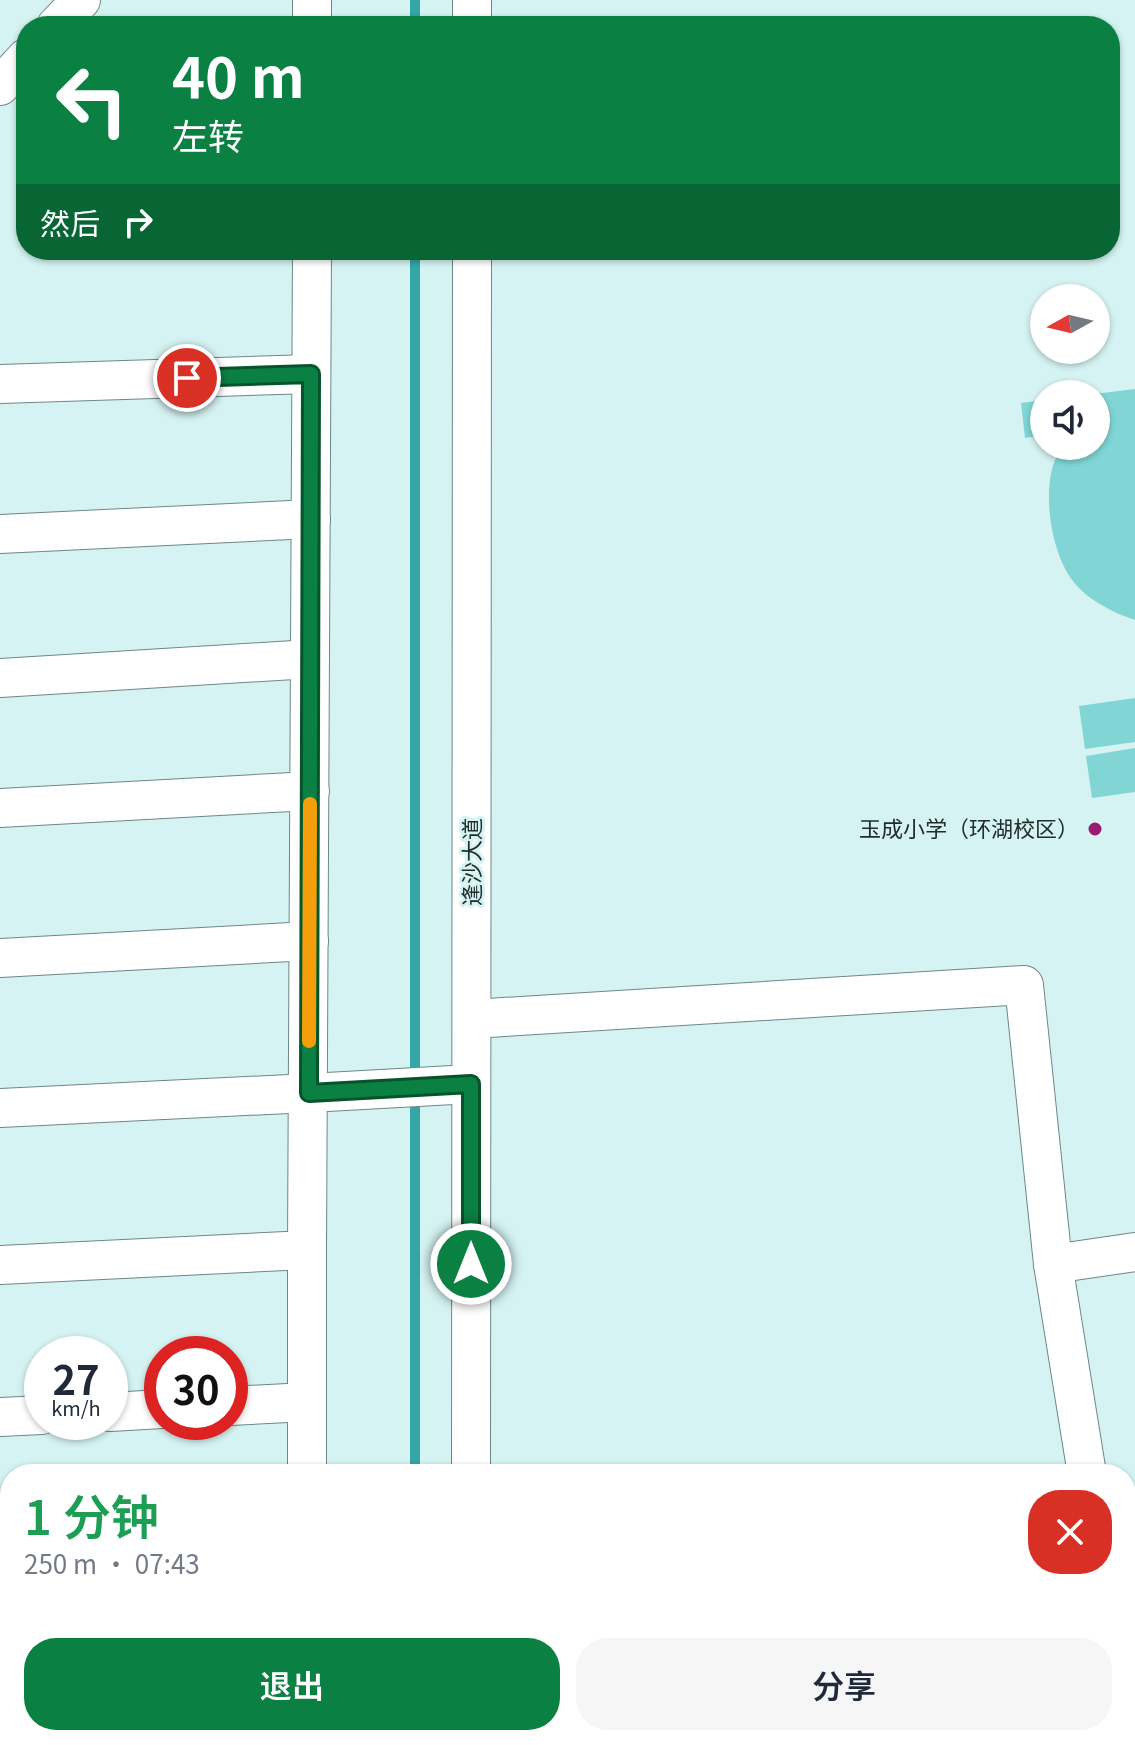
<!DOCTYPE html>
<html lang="zh">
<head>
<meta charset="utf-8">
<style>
	:root { --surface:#fff; --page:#f6f6f7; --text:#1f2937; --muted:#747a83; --accent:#0b8043 }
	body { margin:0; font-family:Georgia,"Noto Sans SC",serif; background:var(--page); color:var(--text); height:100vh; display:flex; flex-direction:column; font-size:30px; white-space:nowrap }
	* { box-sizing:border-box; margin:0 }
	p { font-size:26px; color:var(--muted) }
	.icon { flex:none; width:44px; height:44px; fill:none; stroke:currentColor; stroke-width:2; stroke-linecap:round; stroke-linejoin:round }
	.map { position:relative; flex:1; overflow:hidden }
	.details { position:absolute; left:0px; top:1464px; width:1136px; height:282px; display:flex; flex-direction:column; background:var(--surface); border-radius:32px 32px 0 0; box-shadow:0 2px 6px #0004 }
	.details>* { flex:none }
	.top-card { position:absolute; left:16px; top:16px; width:1104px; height:244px; border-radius:32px; box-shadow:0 2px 6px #0004; background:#0b8043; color:#fff; overflow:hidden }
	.needle { width:52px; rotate:262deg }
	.controls { position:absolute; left:1030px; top:284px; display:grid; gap:16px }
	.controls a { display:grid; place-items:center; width:80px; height:80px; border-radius:50%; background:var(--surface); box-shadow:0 2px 6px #0004; font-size:40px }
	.speed { position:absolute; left:24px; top:1336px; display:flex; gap:16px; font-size:40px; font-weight:700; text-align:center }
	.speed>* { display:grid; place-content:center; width:104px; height:104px; border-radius:50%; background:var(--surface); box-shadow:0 2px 6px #0004; line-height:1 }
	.speed small { font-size:20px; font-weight:400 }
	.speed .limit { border:12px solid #d22; background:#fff; color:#111 }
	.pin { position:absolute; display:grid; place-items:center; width:68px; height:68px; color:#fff; margin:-34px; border:4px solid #fff; border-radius:50%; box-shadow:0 2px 8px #0007 }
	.me { position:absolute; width:88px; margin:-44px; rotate:0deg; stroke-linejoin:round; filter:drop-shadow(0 0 6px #0008) }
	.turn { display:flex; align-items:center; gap:28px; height:168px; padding:0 24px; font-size:36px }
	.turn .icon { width:104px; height:104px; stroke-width:2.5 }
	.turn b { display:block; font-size:56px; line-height:68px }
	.then { display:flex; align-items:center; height:76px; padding:0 24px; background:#0003; gap:16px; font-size:30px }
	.round { display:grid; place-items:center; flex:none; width:84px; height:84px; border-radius:32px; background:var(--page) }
	.head { display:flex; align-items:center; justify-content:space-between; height:136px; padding:0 24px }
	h1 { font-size:48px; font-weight:600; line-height:60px; color:#1e9e55 }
	.cta { display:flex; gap:16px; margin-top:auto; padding:16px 24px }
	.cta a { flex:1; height:92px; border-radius:32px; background:var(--accent); color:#fff; font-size:32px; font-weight:600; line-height:92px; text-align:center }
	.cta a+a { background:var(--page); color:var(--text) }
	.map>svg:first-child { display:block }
	.green { fill:#81d6d5 }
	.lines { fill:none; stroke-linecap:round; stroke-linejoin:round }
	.stream { stroke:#34a6a6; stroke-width:10 }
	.minor-casing { stroke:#6c8887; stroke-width:40 }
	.minor { stroke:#fff; stroke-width:38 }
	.route-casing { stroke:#07532c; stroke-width:20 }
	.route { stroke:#0b8043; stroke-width:14 }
	.slow { stroke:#f59e0b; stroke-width:14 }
	.poi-dot { fill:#9a1b71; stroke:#d5f3f2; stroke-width:3 }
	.labels { text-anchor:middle; stroke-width:6; stroke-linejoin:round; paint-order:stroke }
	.poi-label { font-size:22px; fill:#212c2c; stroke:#d5f3f2; text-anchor:end }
	.street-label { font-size:22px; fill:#212c2c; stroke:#d5f3f2 }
</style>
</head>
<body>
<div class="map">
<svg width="1135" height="1745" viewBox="0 0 1135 1745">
	<rect width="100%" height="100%" fill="#d5f3f2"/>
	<!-- green -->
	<g class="green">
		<path d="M 1135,389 L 1135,620 C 1114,613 1087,600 1073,581 C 1052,554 1044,501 1052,469 C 1054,461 1059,453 1062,446 L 1096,446 L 1096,394 L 1094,394 Z"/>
		<polygon points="1044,400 1044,435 1025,438 1021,403"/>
		<polygon points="1135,698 1135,742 1085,749 1079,706"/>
		<polygon points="1135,748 1135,792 1092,798 1086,756"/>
	</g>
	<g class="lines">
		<!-- stream -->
		<g class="stream">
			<polyline points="415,0 415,26"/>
			<polyline points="415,250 415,1080"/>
			<polyline points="415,1474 415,1096"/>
			<polyline points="415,1745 415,1736"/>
		</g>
		<!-- minor casing -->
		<g class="minor-casing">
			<g id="minor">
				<polyline points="472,0 472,26"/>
				<polyline points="56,26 81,0"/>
				<polyline points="312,26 312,0"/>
				<polyline points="0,86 26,58"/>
				<polyline points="0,384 311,374"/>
				<polyline points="0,534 311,519"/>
				<polyline points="0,678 310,659"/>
				<polyline points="0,808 310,791"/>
				<polyline points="0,958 309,941"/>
				<polyline points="472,1019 1024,985 1053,1264 1135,1252"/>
				<polyline points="0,1108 309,1093 471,1084"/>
				<polyline points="307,1250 307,1474"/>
				<polyline points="1053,1264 1087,1474"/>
				<polyline points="0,1265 307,1250 312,250"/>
				<polyline points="230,1406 307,1402"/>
				<polyline points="110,1412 162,1409"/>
				<polyline points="0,1417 42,1415"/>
				<polyline points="471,1474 472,250"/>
				<polyline points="1126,1543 1135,1542"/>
				<polyline points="0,1565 10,1565"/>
				<polyline points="0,1717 10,1717"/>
				<polyline points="267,1736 268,1745"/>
				<polyline points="471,1745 471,1736"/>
				<polyline points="680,1745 689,1736"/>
			</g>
		</g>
		<!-- minor -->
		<use href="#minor" class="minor"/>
	</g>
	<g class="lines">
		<!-- route casing -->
		<g class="route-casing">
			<polyline id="route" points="187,378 311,374 309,1093 471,1084 471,1264"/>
		</g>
		<!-- route -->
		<use href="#route" class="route"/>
		<!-- slow -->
		<polyline class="slow" points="309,1041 310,804"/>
	</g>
	<!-- markers -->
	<circle class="poi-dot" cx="1095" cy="829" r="8"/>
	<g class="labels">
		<!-- poi labels -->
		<g class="poi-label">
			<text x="1079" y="837">玉成小学（环湖校区）</text>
		</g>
		<!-- street labels -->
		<g class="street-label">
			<text transform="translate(472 862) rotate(-90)" y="8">逢沙大道</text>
		</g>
	</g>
</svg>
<div class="controls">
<a><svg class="needle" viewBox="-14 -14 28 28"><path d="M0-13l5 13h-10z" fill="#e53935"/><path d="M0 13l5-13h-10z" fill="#747a83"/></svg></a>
<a><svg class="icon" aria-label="sound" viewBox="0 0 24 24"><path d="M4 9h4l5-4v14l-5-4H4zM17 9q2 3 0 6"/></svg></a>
</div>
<div class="speed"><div>27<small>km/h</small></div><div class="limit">30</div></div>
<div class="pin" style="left:187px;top:378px;background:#d93025"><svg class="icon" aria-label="arrive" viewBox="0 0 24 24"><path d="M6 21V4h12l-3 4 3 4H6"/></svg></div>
<svg class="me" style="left:471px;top:1264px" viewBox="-20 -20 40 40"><circle r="17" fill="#0b8043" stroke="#fff" stroke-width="3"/><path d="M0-11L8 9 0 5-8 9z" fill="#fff"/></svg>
<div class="top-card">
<div class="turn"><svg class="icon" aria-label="left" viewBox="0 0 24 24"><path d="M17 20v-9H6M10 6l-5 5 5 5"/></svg><div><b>40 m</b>左转</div></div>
<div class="then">然后<svg class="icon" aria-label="right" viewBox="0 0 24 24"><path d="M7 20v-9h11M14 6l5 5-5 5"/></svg></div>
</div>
<section class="details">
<div class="head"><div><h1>1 分钟</h1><p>250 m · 07:43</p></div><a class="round" style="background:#d93025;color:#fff"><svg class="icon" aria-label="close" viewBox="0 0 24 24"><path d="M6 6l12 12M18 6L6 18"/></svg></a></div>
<div class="cta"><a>退出</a><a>分享</a></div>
</section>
</div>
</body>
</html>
